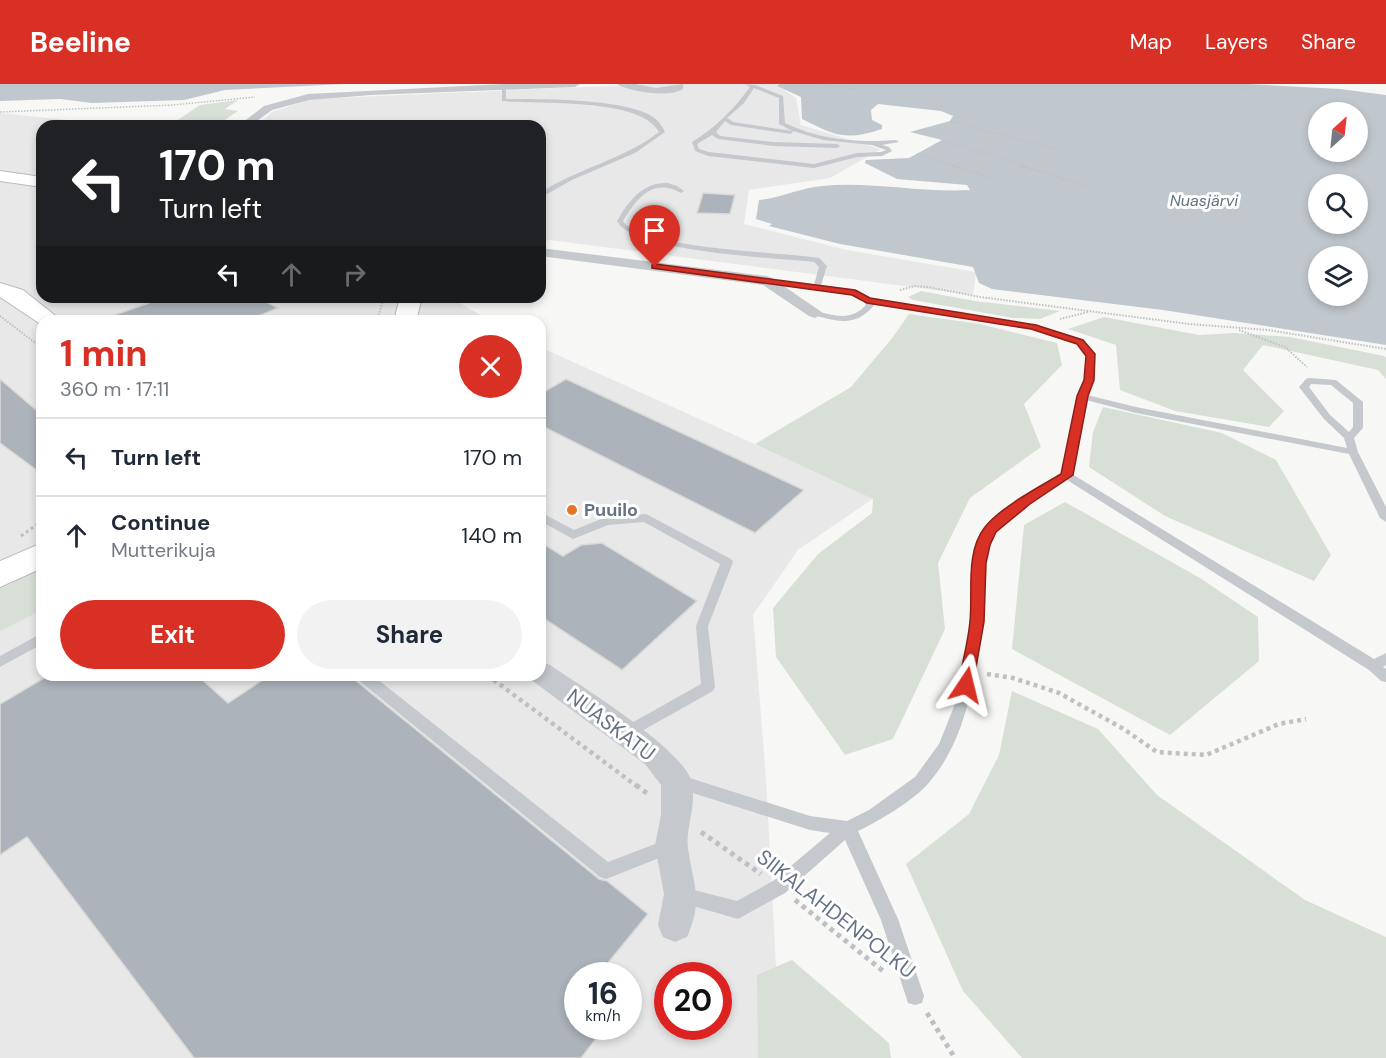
<!DOCTYPE html>
<html lang="en">
<head>
<meta charset="utf-8">
<style>
	:root { --surface:#fff; --page:#f2f2f3; --text:#1f2937; --muted:#747a83; --line:#e0e1e3; --accent:#d93025 }
	body { margin:0; font-family:"DM Sans",sans-serif; background:var(--page); color:var(--text); height:100vh; display:flex; flex-direction:column; font-size:22px; white-space:nowrap }
	* { box-sizing:border-box; margin:0 }
	p { font-size:20px; color:var(--muted) }
	.icon { flex:none; width:33px; height:33px; fill:none; stroke:currentColor; stroke-width:2; stroke-linecap:round; stroke-linejoin:round }
	.map { position:relative; flex:1; overflow:hidden }
	.drawer { position:absolute; left:36px; top:231px; width:510px; height:366px; display:flex; flex-direction:column; background:var(--surface); border-radius:18px; box-shadow:0 3px 9px #0003 }
	.drawer>* { flex:none }
	.banner { position:absolute; left:36px; top:36px; width:510px; height:183px; border-radius:18px; box-shadow:0 3px 9px #0003; background:#202124; color:#fff; overflow:hidden }
	.needle { width:39px; rotate:27deg }
	.tools { position:absolute; left:1308px; top:18px; display:grid; gap:12px }
	.tools a { display:grid; place-items:center; width:60px; height:60px; border-radius:50%; background:var(--surface); box-shadow:0 3px 9px #0003; font-size:30px }
	.speed { position:absolute; left:564px; top:878px; display:flex; gap:12px; font-size:30px; font-weight:700; text-align:center }
	.speed>* { display:grid; place-content:center; width:78px; height:78px; border-radius:50%; background:var(--surface); box-shadow:0 3px 9px #0003; line-height:1 }
	.speed small { font-size:15px; font-weight:400 }
	.speed .limit { border:9px solid #d22; background:#fff; color:#111 }
	.pin { position:absolute; display:grid; place-items:center; width:51px; height:51px; color:#fff; margin:-62px -26px; border-radius:50% 50% 50% 0; rotate:-45deg; box-shadow:0 0 6px #0007 }
	.pin .icon { rotate:45deg }
	.me { position:absolute; width:66px; margin:-33px; rotate:10deg; stroke-linejoin:round; filter:drop-shadow(0 0 4px #0008) }
	.turn { display:flex; align-items:center; gap:21px; height:126px; padding:0 24px; font-size:27px }
	.turn .icon { width:78px; height:78px; stroke-width:2.5 }
	.turn b { display:block; font-size:42px; line-height:51px }
	.lanes { display:flex; align-items:center; height:57px; padding:0 24px; background:#0003; justify-content:center; gap:30px; direction:ltr }
	.lanes .off { opacity:.35 }
	.round { display:grid; place-items:center; flex:none; width:63px; height:63px; border-radius:32px; background:var(--page) }
	.summary { display:flex; align-items:center; justify-content:space-between; height:102px; padding:0 24px }
	h1 { font-size:36px; font-weight:700; line-height:45px; color:var(--accent) }
	.primary-button { display:flex; gap:12px; margin-top:auto; padding:12px 24px }
	.primary-button a { flex:1; height:69px; border-radius:36px; background:var(--accent); color:#fff; font-size:24px; font-weight:700; line-height:69px; text-align:center }
	.primary-button a+a { background:var(--page); color:var(--text) }
	ul { padding:0; list-style:none }
	li { display:flex; align-items:center; gap:18px; height:78px; padding:0 24px; border-top:2px solid var(--line) }
	li div { flex:1 }
	li b { display:block; font-size:22px }
	li em { font-style:normal }
	header { display:flex; align-items:center; gap:36px; box-sizing:border-box; height:84px; padding:0 30px; background:var(--accent); color:#fff }
	header strong { font-size:28px }
	nav { display:flex; gap:33px; margin-inline-start:auto; font-size:21px }
	.map>svg:first-child { display:block }
	.built { fill:#e8e8e8; fill-rule:evenodd }
	.green { fill:#d8dfd6 }
	.water { fill:#c0c8ce; fill-rule:evenodd }
	.building { fill:#adb3bb; stroke:#d9d9d7; stroke-width:1.5 }
	.lines { fill:none; stroke-linecap:round; stroke-linejoin:round }
	.secondary-casing { stroke:#b7bbc1; stroke-width:2 }
	.path-far4 { stroke:#bfc0c3; stroke-width:1.5; stroke-dasharray:1.5 1.5; stroke-linecap:butt }
	.path-far3 { stroke:#bfc0c3; stroke-width:2; stroke-dasharray:1.5 1.5; stroke-linecap:butt }
	.path-far2 { stroke:#bfc0c3; stroke-width:3; stroke-dasharray:3 3; stroke-linecap:butt }
	.path-far1 { stroke:#bfc0c3; stroke-width:4.5; stroke-dasharray:4 4; stroke-linecap:butt }
	.path { stroke:#bfc0c3; stroke-width:5; stroke-dasharray:4.5 4.5; stroke-linecap:butt }
	.lane { fill:#c5c8cc; fill-rule:evenodd }
	.street { fill:#c5c8cc; fill-rule:evenodd }
	.secondary { fill:#fff; fill-rule:evenodd }
	.route { fill:#d93025; stroke:#8d1f18; stroke-width:1.5 }
	.poi-dot { fill:#e67426; stroke:#fff; stroke-width:2 }
	.labels { text-anchor:middle; stroke-width:6; stroke-linejoin:round; paint-order:stroke }
	.far-water-label { font-size:16px; font-style:italic; fill:#627382; stroke:#fff }
	.poi-label { font-size:18px; font-weight:bold; fill:#667286; stroke:#fff; text-anchor:start }
	.near-street-label { font-size:21px; fill:#667286; stroke:#fff }
</style>
</head>
<body>
<header>
<strong>Beeline</strong>
<nav><a>Map</a><a>Layers</a><a>Share</a></nav>
</header>
<div class="map">
<svg width="1386" height="974" viewBox="0 0 1386 974">
	<rect width="100%" height="100%" fill="#f7f8f5"/>
	<!-- built -->
	<g class="built">
		<polygon points="653,0 776,0 796,14 801,41 881,65 830,94 749,106 744,140 847,166 976,188 973,211 550,156 540,157 540,42 257,42 272,28 310,15"/>
		<path d="M 0,29 L 127,42 L 42,42 L 42,213 L 449,213 L 491,237 L 42,237 L 42,591 L 540,591 L 540,263 L 874,414 L 798,466 L 753,531 L 766,694 L 781,974 L 0,974 ZM 578,891 L 628,891 L 628,942 L 578,942 ZM 668,891 L 718,891 L 718,942 L 668,942 Z"/>
	</g>
	<!-- green -->
	<g class="green">
		<polygon points="238,16 225,25 238,27 216,42 169,42 200,21"/>
		<polygon points="921,207 975,217 1060,227 1040,235 1013,234 913,216 908,213"/>
		<polygon points="909,230 980,240 1057,259 1062,281 1024,320 1041,363 970,414 938,479 945,545 893,655 845,671 776,573 773,524 818,470 872,429 873,415 755,360 851,303 893,253"/>
		<polygon points="1104,233 1199,251 1235,249 1290,253 1384,272 1386,273 1386,295 1378,286 1263,261 1243,286 1284,327 1269,343 1175,327 1120,306 1116,261 1068,245"/>
		<polygon points="1103,323 1222,349 1276,376 1331,471 1314,497 1165,432 1089,383 1093,348"/>
		<polygon points="1065,418 1200,494 1258,533 1259,577 1170,651 1012,565 1024,441"/>
		<polygon points="42,484 42,526 0,547 0,505"/>
		<polygon points="1012,607 1098,645 1157,711 1305,816 1386,853 1386,974 1022,974 963,907 906,780 969,730 999,671"/>
		<polygon points="792,876 889,959 891,974 758,974 757,891"/>
	</g>
	<!-- water -->
	<g class="water">
		<polygon points="0,0 345,0 225,6 184,16 92,19 60,15 0,17"/>
		<path d="M 779,0 L 1249,0 L 1340,5 L 1386,11 L 1386,261 L 1163,226 L 992,205 L 979,199 L 973,183 L 840,160 L 769,142 L 772,140 L 756,135 L 759,116 C 780,114 800,104 822,102 C 870,97 921,109 970,106 L 967,101 L 897,95 L 865,79 L 866,76 L 909,74 L 942,56 L 910,48 L 950,37 L 953,32 L 941,27 L 878,20 L 871,26 L 872,36 L 882,41 L 882,45 C 845,57 836,52 802,35 L 801,13 L 777,2 ZM 1318,28 L 1358,28 L 1358,68 L 1318,68 ZM 1318,100 L 1358,100 L 1358,140 L 1318,140 ZM 1318,172 L 1358,172 L 1358,212 L 1318,212 Z"/>
	</g>
	<!-- building -->
	<g class="building">
		<polygon points="703,109 735,111 730,130 697,129"/>
		<polygon points="166,213 256,213 278,224 246,237 107,237 106,234"/>
		<polygon points="0,295 42,331 42,390 0,359"/>
		<polygon points="566,295 804,406 755,449 540,341 540,310"/>
		<polygon points="540,458 563,472 581,461 602,459 697,517 622,586 540,532"/>
		<polygon points="49,591 197,591 228,619 270,591 349,591 599,795 607,797 648,830 598,891 578,891 578,942 606,942 581,974 194,974 27,753 0,771 0,620"/>
	</g>
	<g class="lines">
		<!-- secondary casing -->
		<g class="secondary-casing">
			<g id="secondary">
				<polygon points="0,87 42,93 42,103 0,97"/>
				<polygon points="0,199 23,206 62,237 42,237 42,241 0,213"/>
				<polygon points="400,213 422,213 416,237 394,237"/>
				<polygon points="42,459 42,484 0,503 0,477"/>
			</g>
		</g>
		<!-- path-far4 -->
		<g class="path-far4">
			<polyline points="818,0 855,5"/>
			<polyline points="1239,7 1256,1"/>
			<polyline points="0,28 173,21 255,13"/>
			<polyline points="950,37 1059,66"/>
			<polyline points="943,56 1027,83"/>
			<polyline points="917,70 958,83"/>
		</g>
		<!-- path-far3 -->
		<g class="path-far3">
			<polyline points="953,82 989,93"/>
			<polyline points="1022,82 1086,102"/>
			<polyline points="900,206 915,202 928,203 980,213 1189,240 1268,246 1386,265"/>
			<polyline points="0,232 42,264"/>
			<polyline points="1060,235 1088,228"/>
			<polyline points="377,237 384,213"/>
			<polyline points="1239,246 1285,263 1307,283"/>
		</g>
		<!-- path-far2 -->
		<polyline class="path-far2" points="21,452 42,437"/>
		<!-- path-far1 -->
		<g class="path-far1">
			<polyline points="987,590 1013,594 1059,609 1122,644 1157,668 1206,671 1279,640 1306,635"/>
			<polyline points="487,591 638,703"/>
		</g>
		<!-- path -->
		<g class="path">
			<polyline points="636,701 648,710"/>
			<polyline points="701,748 761,790"/>
			<polyline points="795,816 883,887"/>
			<polyline points="927,929 955,974"/>
		</g>
		<!-- lane -->
		<g class="lane">
			<path d="M 745,0 L 755,1 L 783,12 L 785,39 C 820,56 857,59 896,56 L 899,58 L 882,61 L 889,63 L 892,67 L 882,72 L 857,73 L 814,84 L 708,72 L 695,67 L 692,58 C 714,45 735,24 750,3 ZM 754,4 L 779,14 L 779,40 L 792,47 L 733,38 L 727,34 L 744,19 ZM 725,37 L 731,41 L 791,50 L 793,47 L 823,56 L 872,61 L 886,66 L 881,68 L 857,69 L 814,80 L 709,68 L 699,65 L 697,60 L 712,51 L 718,55 L 773,62 L 837,64 L 840,62 L 837,60 L 773,58 L 720,52 L 716,48 Z"/>
			<path d="M 504,2 L 506,3 L 506,15 C 539,15 634,14 657,36 C 660,39 663,44 665,48 L 635,69 L 572,96 L 540,114 L 540,109 C 578,84 623,76 659,48 C 640,13 539,21 502,17 L 502,3 Z"/>
			<path d="M 668,99 L 677,102 L 684,107 L 681,109 C 653,93 637,114 623,137 C 638,165 785,168 819,174 L 827,182 L 821,201 L 858,206 L 870,214 L 1035,241 L 1083,256 L 1095,272 L 1094,296 L 1087,311 L 1136,323 L 1347,364 L 1344,354 L 1324,335 L 1299,303 L 1306,295 L 1309,294 L 1336,296 L 1363,318 L 1363,344 L 1354,354 L 1358,368 L 1386,423 L 1386,438 L 1380,434 L 1349,370 L 1136,329 L 1086,316 L 1072,390 L 1374,575 L 1386,569 L 1386,581 L 1383,583 L 1386,585 L 1386,598 L 1381,597 L 1369,586 L 1067,396 C 1052,406 1001,436 994,450 C 980,475 985,508 983,536 C 983,548 980,560 978,572 C 970,618 959,666 926,702 C 911,718 877,738 858,747 L 898,835 L 924,912 L 922,919 L 915,921 L 908,919 L 881,836 L 845,756 L 785,809 L 738,835 L 676,817 L 674,811 L 676,805 L 682,803 L 737,817 L 773,797 L 830,749 L 810,746 L 677,704 L 672,702 L 669,697 L 672,692 L 677,690 L 810,732 L 847,737 L 869,726 L 915,693 L 939,660 L 957,615 L 971,538 L 973,479 L 977,461 L 984,445 L 1022,415 L 1062,390 L 1077,312 L 1084,296 L 1087,272 L 1077,260 L 1031,245 L 873,219 L 874,221 C 856,244 837,237 812,231 L 811,229 L 815,227 C 834,231 851,238 866,221 L 863,216 L 853,210 L 767,199 L 763,197 L 767,195 L 814,201 L 819,183 L 814,178 C 778,174 632,168 617,137 C 629,117 642,98 668,99 ZM 1311,300 L 1331,301 L 1353,319 L 1353,343 L 1349,348 L 1330,331 L 1309,303 Z"/>
			<polygon points="540,428 574,446 606,433 646,430 731,475 733,478 708,542 715,603 713,607 631,653 626,655 621,653 619,649 621,645 701,600 696,542 720,480 644,438 608,441 573,455 540,437"/>
			<polygon points="42,549 42,560 0,583 0,572"/>
			<polygon points="355,591 372,591 608,778 671,754 677,757 679,762 677,767 606,795 600,793 357,595"/>
		</g>
		<!-- street -->
		<g class="street">
			<polygon points="504,0 580,0 575,3 371,11 309,16 272,26 250,42 238,42 264,22 308,10"/>
			<path d="M 617,0 L 636,0 L 656,4 L 683,0 L 683,5 C 670,14 630,8 617,0 Z"/>
			<polygon points="540,164 767,192 772,194 823,229 815,234 809,232 763,201 540,172"/>
			<path d="M 540,577 L 550,581 C 581,602 680,663 691,696 C 698,719 685,745 688,764 C 693,802 704,814 687,853 L 675,858 L 663,853 L 658,841 L 664,810 L 655,761 L 661,731 L 661,701 L 645,680 L 530,595 L 528,591 L 540,591 Z"/>
		</g>
		<!-- secondary -->
		<use href="#secondary" class="secondary"/>
	</g>
	<!-- route -->
	<path class="route" d="M 655,180 L 855,206 L 870,214 L 1036,241 L 1083,256 L 1095,270 L 1094,296 L 1088,312 L 1073,391 L 1030,420 L 996,448 L 990,461 L 986,479 L 984,538 L 972,606 L 966,608 L 961,606 L 958,601 C 962,580 968,559 970,537 C 973,508 965,468 985,443 C 1001,423 1039,403 1061,390 L 1077,312 L 1084,296 L 1086,272 L 1077,260 L 1031,245 L 867,219 L 852,211 L 652,184 L 652,181 Z"/>
	<!-- markers -->
	<circle class="poi-dot" cx="572" cy="426" r="6"/>
	<g class="labels">
		<!-- far-water labels -->
		<g class="far-water-label">
			<text x="1204" y="122">Nuasjärvi</text>
		</g>
		<!-- poi labels -->
		<g class="poi-label">
			<text x="584" y="432">Puuilo</text>
		</g>
		<!-- near-street labels -->
		<g class="near-street-label">
			<text transform="translate(611 641) rotate(37)" y="7">NUASKATU</text>
			<text transform="translate(836 830) rotate(38)" y="7">SIIKALAHDENPOLKU</text>
		</g>
	</g>
</svg>
<div class="tools">
<a><svg class="needle" viewBox="-14 -14 28 28"><path d="M0-13l5 13h-10z" fill="#e53935"/><path d="M0 13l5-13h-10z" fill="#747a83"/></svg></a>
<a><svg class="icon" aria-label="search" viewBox="0 0 24 24"><circle cx="10" cy="10" r="6"/><path d="M15 15l6 6"/></svg></a>
<a><svg class="icon" aria-label="layers" viewBox="0 0 24 24"><path d="M12 4l9 5-9 5-9-5zM3 14l9 5 9-5"/></svg></a>
</div>
<div class="speed"><div>16<small>km/h</small></div><div class="limit">20</div></div>
<div class="pin" style="left:655px;top:183px;background:#d93025"><svg class="icon" aria-label="arrive" viewBox="0 0 24 24"><path d="M6 21V4h12l-3 4 3 4H6"/></svg></div>
<svg class="me" style="left:966px;top:601px" viewBox="-20 -20 40 40"><path d="M0-17L14 15 0 8-14 15z" fill="#d93025" stroke="#fff" stroke-width="4"/></svg>
<div class="banner">
<div class="turn"><svg class="icon" aria-label="left" viewBox="0 0 24 24"><path d="M17 20v-9H6M10 6l-5 5 5 5"/></svg><div><b>170 m</b>Turn left</div></div>
<div class="lanes"><svg class="icon" aria-label="left" viewBox="0 0 24 24"><path d="M17 20v-9H6M10 6l-5 5 5 5"/></svg><svg class="icon off" aria-label="ahead" viewBox="0 0 24 24"><path d="M12 20V5M6 11l6-6 6 6"/></svg><svg class="icon off" aria-label="right" viewBox="0 0 24 24"><path d="M7 20v-9h11M14 6l5 5-5 5"/></svg></div>
</div>
<section class="drawer">
<div class="summary"><div><h1>1 min</h1><p>360 m · 17:11</p></div><a class="round" style="background:#d93025;color:#fff"><svg class="icon" aria-label="close" viewBox="0 0 24 24"><path d="M6 6l12 12M18 6L6 18"/></svg></a></div>
<ul>
<li><svg class="icon" aria-label="left" viewBox="0 0 24 24"><path d="M17 20v-9H6M10 6l-5 5 5 5"/></svg><div><b>Turn left</b></div><em>170 m</em></li>
<li><svg class="icon" aria-label="ahead" viewBox="0 0 24 24"><path d="M12 20V5M6 11l6-6 6 6"/></svg><div><b>Continue</b><p>Mutterikuja</p></div><em>140 m</em></li>
</ul>
<div class="primary-button"><a>Exit</a><a>Share</a></div>
</section>
</div>
</body>
</html>
